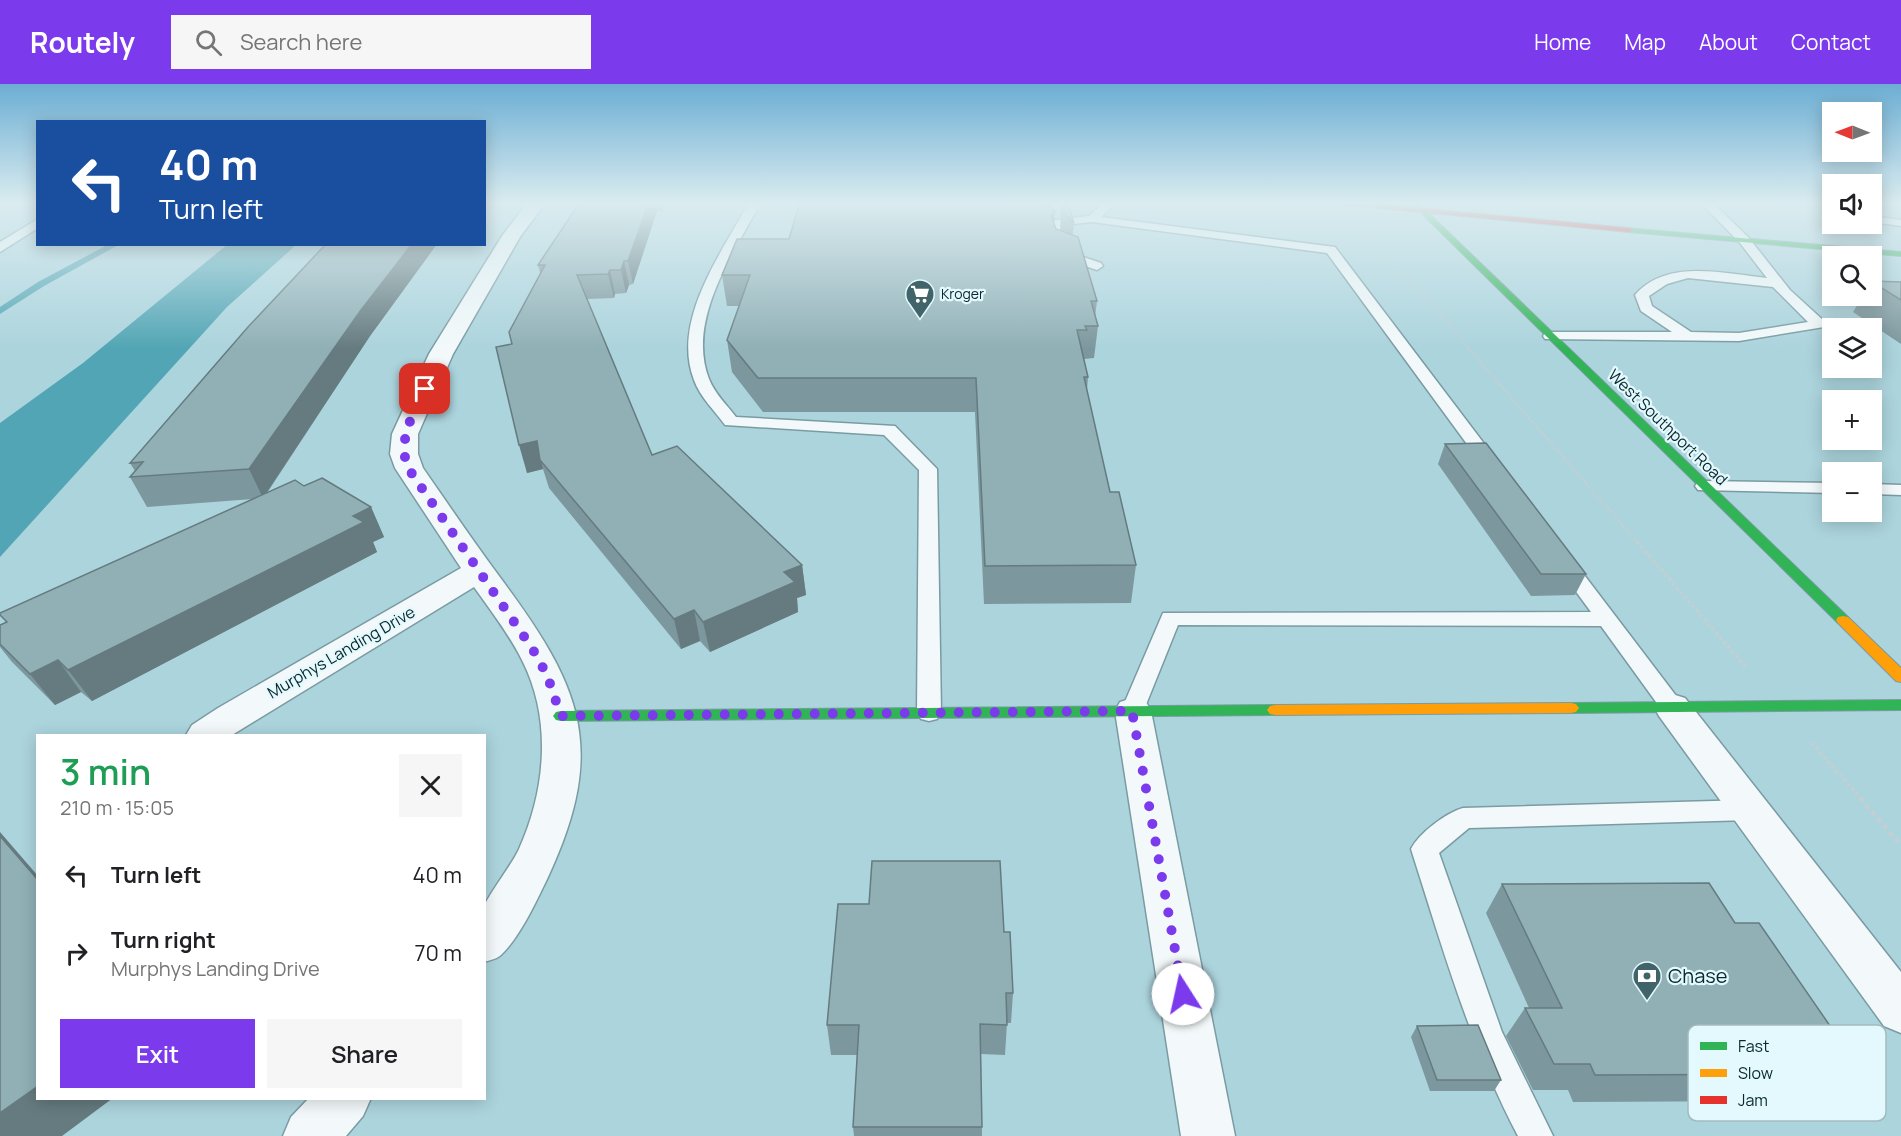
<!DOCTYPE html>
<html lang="en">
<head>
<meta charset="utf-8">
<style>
	:root { --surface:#fff; --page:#f6f6f6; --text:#202124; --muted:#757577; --accent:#7c3aed }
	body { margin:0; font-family:Manrope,sans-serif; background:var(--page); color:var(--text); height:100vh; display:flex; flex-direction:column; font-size:22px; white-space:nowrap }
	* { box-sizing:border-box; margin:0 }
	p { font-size:20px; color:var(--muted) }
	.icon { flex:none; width:33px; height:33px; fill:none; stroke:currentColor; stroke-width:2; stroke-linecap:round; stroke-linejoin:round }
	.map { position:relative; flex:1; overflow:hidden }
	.side { position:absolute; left:36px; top:650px; width:450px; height:366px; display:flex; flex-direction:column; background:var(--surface); border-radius:0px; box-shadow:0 3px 15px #0003 }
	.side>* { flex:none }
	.guide { position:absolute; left:36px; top:36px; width:450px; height:126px; border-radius:0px; box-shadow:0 3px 15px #0003; background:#1a4fa0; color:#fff; overflow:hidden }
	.needle { width:39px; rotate:271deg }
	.controls { position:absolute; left:1822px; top:18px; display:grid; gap:12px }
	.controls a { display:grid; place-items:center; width:60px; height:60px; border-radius:0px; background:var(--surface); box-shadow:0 3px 15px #0003; font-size:30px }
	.pin { position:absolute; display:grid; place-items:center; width:51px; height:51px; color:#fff; margin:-26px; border-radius:12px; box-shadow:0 3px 9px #0006 }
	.me { position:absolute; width:66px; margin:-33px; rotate:350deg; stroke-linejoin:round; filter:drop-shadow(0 0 4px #0008) }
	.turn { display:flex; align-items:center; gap:21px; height:126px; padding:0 24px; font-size:27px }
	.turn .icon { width:78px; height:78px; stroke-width:2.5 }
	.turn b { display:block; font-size:42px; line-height:51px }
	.round { display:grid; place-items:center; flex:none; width:63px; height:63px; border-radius:0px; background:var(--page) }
	.head { display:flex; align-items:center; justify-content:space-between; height:102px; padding:0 24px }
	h1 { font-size:36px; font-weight:600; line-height:45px; color:#1e9e55 }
	.primary-button { display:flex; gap:12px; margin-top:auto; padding:12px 24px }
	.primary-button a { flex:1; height:69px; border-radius:0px; background:var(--accent); color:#fff; font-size:24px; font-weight:600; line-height:69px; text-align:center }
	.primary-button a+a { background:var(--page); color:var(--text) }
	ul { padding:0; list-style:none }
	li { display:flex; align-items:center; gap:18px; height:78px; padding:0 24px }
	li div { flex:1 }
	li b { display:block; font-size:22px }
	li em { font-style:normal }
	header { display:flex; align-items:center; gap:36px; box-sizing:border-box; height:84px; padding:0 30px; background:var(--accent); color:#fff }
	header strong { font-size:28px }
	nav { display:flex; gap:33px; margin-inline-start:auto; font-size:21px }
	.search { width:420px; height:54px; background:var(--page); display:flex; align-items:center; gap:15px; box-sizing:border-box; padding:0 21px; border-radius:0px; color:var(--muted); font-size:22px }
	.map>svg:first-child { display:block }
	.water { fill:#52a5b4 }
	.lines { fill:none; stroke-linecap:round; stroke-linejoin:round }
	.stream { fill:#52a5b4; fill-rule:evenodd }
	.lane-casing { stroke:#7a9ba2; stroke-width:3 }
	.street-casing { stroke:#7a9ba2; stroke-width:3 }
	.fast-casing { stroke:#7a9ba2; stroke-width:2 }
	.slow-casing { stroke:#7a9ba2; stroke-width:2 }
	.jam-casing { stroke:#7a9ba2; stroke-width:2 }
	.path-far3 { stroke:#c3cfd2; stroke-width:2; stroke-dasharray:1.5 1.5; stroke-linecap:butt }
	.path-far2 { stroke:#c3cfd2; stroke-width:3; stroke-dasharray:2 2; stroke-linecap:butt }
	.path-far1 { stroke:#c3cfd2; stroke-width:4; stroke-dasharray:3 3; stroke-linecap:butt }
	.path { stroke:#c3cfd2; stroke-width:5; stroke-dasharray:4.5 4.5; stroke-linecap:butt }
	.lane { fill:#f3f9fa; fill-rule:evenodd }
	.street { fill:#f3f9fa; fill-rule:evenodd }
	.fast { fill:#30b455; fill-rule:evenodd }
	.slow { fill:#ff9f0a; fill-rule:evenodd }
	.jam { fill:#e5322d; fill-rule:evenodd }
	.wall { fill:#7c979d }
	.shaded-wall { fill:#657b7f }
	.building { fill:#90b0b6; stroke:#657b7f; stroke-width:1.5 }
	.route { stroke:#7c3aed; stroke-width:10; stroke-dasharray:0 18 }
	.labels { text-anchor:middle; stroke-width:4.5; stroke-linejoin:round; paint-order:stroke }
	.far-poi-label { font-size:14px; fill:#08282e; stroke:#e4f9fd; text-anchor:start }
	.street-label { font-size:16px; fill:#08282e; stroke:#e4f9fd }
	.near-poi-label { font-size:20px; fill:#08282e; stroke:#e4f9fd; text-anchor:start }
	.key { fill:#e4f9fd; stroke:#a2babf; stroke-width:1.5 }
	.key-label { font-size:16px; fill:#08282e }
</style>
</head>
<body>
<header>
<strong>Routely</strong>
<div class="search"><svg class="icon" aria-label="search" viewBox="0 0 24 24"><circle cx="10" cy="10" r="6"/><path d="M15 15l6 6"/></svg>Search here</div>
<nav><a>Home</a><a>Map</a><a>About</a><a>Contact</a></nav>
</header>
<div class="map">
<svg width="1901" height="1052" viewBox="0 0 1901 1052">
	<rect width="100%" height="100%" fill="#acd4dd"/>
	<!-- water -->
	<polygon class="water" points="228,160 296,161 227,223 0,473 0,339 83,279"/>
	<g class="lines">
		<!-- stream -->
		<polygon class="stream" points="109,160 120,160 44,202 0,230 0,223 38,198"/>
		<!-- lane casing -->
		<g class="lane-casing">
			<g id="lane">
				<path d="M 749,118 L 761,118 C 734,169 686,235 709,295 C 715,310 727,321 736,333 L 895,342 L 937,385 L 941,629 L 937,635 L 929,637 L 921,635 L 917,629 L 919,386 L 884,351 L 725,341 C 715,327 700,313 694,296 C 671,236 722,169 749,118 Z"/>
				<polygon points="1105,118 1117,118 1101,133 1335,163 1501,382 1498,386 1486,386 1327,169 1092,138 1063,141 1058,152 1054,153 1048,149 1047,146 1055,136 1089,132"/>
				<path d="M 1700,118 L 1712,118 L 1748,153 L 1790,206 L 1824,237 L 1824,243 L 1739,257 L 1545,255 L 1543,252 L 1545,249 L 1550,248 L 1672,248 L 1641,227 L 1635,211 C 1667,174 1725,190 1767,194 L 1740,159 ZM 1688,194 L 1773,203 L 1808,238 L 1739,249 L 1691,248 L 1652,222 L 1649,212 L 1667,200 Z"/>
				<polygon points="1872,132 1901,136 1901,142 1872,138"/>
				<polygon points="38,135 38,144 0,168 0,158"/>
				<polygon points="1060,165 1101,179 1103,182 1097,186 1056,172 1056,166"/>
				<polygon points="1704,397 1833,399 1833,409 1698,406 1695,402 1698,398"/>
				<polygon points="1872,400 1901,401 1901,411 1872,410"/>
				<polygon points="1565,473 1572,475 1680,617 1684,623 1680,629 1672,631 1664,629 1601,542 1178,541 1141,633 1133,635 1125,633 1121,627 1163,529 1591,528 1555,479 1558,475"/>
				<path d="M 1750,716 L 1759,719 L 1763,726 L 1759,733 L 1750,736 L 1469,744 L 1439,769 L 1502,948 L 1553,1052 L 1518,1052 C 1470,961 1442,862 1411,765 C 1419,749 1446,729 1463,724 Z"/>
			</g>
		</g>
		<!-- street casing -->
		<g class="street-casing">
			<g id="street">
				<path d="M 528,118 L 546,118 L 520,153 L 453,270 L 418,350 L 418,370 L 423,384 C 448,420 473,457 499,492 C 580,601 609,662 548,793 C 537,816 520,853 501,871 C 497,875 490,876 484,878 C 484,861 481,840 484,823 C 487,813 513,779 519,765 C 546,705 552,635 522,576 C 509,550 491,527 474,503 L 232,651 L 186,651 L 192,641 L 218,624 L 461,484 L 395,384 L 390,370 L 392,350 L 429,270 L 502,152 Z"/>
				<polygon points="1672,610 1685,614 1901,888 1901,949 1884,942 1659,632 1654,623 1659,614"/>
				<polygon points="1133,614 1146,618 1151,627 1235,1052 1181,1052 1115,627 1120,618"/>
				<polygon points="309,1014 371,1014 363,1032 346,1052 283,1052 291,1033"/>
			</g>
		</g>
		<!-- fast casing -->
		<g class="fast-casing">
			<g id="fast">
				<polygon points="1410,118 1417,118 1848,533 1850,536 1848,539 1838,539"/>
				<polygon points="1626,144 1901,168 1901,172 1629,148 1626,148"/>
				<polygon points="1901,616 1901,626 1571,629 1566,628 1563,624 1566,620 1571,619"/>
				<polygon points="1275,621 1280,622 1283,626 1280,630 1275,631 561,637 556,636 553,632 556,628 561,627"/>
			</g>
		</g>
		<!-- slow casing -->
		<g class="slow-casing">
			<g id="slow">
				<polygon points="1843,532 1848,533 1901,584 1901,598 1896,597 1838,539 1836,536 1838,533"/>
				<polygon points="1571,619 1576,620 1579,624 1576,628 1571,629 1275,631 1270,630 1267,626 1270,622 1275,621"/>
			</g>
		</g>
		<!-- jam casing -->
		<g class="jam-casing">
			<polygon id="jam" points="1331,118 1356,118 1629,144 1633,146 1629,148 1335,120"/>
		</g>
		<!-- path-far3 -->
		<polyline class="path-far3" points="1371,152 1470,265"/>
		<!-- path-far2 -->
		<polyline class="path-far2" points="1468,264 1638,459"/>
		<!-- path-far1 -->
		<g class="path-far1">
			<polyline points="1637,458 1746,583"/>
			<polyline points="1812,659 1861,715"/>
		</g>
		<!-- path -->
		<polyline class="path" points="1860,714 1901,761"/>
		<!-- lane -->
		<use href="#lane" class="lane"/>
		<!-- street -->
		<use href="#street" class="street"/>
		<!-- fast -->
		<use href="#fast" class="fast"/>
		<!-- slow -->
		<use href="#slow" class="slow"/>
		<!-- jam -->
		<use href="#jam" class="jam"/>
	</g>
	<!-- wall -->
	<g class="wall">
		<polygon points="580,118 666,118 662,127 657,127 633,200 629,201 626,209 615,210 614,214 587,215 652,371 802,481 806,511 797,514 798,528 710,568 700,557 681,565 549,404 543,385 527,389 512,260 540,189 538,181"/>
		<polygon points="1061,126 1074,139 1073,151 1097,217 1095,233 1098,242 1094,274 1084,275 1088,293 1087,306 1110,408 1136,481 1131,519 984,520 975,328 763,328 732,288 727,256 739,222 727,222 722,191 789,155 1054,141 1056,145 1060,147"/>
		<polygon points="326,160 437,160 370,252 267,409 304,402 371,423 384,453 373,458 377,468 92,617 81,608 55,621 12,578 0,563 0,541 6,538 0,531 253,415 147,423 130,393 135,387 130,379"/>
		<polygon points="1872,197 1901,198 1901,260 1853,228 1863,212 1872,212"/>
		<polygon points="1445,360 1586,490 1575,511 1531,512 1438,380"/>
		<polygon points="1502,800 1735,839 1846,965 1827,982 1832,990 1802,1017 1573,1018 1568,1006 1533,1006 1506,952 1525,924 1529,924 1486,829"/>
		<polygon points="1004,848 1013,909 1011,939 1007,939 1005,971 981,970 982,1052 854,1052 853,1043 857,971 831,971 827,941"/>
		<polygon points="1417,942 1501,996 1494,1007 1430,1007 1411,953"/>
	</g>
	<!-- shaded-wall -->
	<g class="shaded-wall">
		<polygon points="649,118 656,118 657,127 633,200 628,177"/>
		<polygon points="661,118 666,118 662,127"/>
		<polygon points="1055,127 1053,155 1051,132"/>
		<polygon points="412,160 437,160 370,252 263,414 249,385 361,226"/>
		<polygon points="624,177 629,201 626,209 621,186"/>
		<polygon points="610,186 615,210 614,214 608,190"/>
		<polygon points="537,357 543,385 527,389 519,361"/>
		<polygon points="371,423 384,453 373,458 377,468 92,617 68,586"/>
		<polygon points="802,481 806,511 797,514 798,528 710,568 703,538 784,488"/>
		<polygon points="694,526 700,557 681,565 674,535"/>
		<polygon points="58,576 81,608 55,621 30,590"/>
		<polygon points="0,748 38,792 38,796 0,752"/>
		<polygon points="38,1002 38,1014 113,1014 62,1052 0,1052 0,1029"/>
	</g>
	<!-- building -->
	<g class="building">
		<polygon points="580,118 649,118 628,177 624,177 621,186 610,186 608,190 577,191 652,371 677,362 802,481 784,488 795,498 703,538 694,526 674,535 540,376 537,357 519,361 496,263 512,260 509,248 545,181 538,181"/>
		<polygon points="800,118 1040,118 1041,121 1047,121 1055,127 1051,132 1056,145 1078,153 1097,217 1091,217 1098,242 1085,242 1087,246 1077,246 1088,293 1084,293 1110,408 1119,408 1136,481 985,482 976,294 758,294 727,256 750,191 722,191 737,155 789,155"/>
		<polygon points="1064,121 1068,121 1074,139 1061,126"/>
		<polygon points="326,160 412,160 361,226 249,385 130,393 143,378 130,379 248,243"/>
		<polygon points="1872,197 1901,198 1901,216 1872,198"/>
		<polygon points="1486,359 1586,490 1541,490 1445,360"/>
		<polygon points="322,394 371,423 353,432 364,438 68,586 58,576 30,590 0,560 0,541 7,538 0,531 0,529 295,396 304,402"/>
		<polygon points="0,752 38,796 38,1002 0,1029"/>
		<polygon points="872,777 1000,777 1004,848 1010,848 1013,909 1006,909 1007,941 980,940 982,1043 853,1043 859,941 827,941 838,820 869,820"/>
		<polygon points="1709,799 1735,839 1759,839 1846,965 1815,965 1832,990 1595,991 1590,980 1554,980 1525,924 1562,924 1502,800"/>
		<polygon points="1478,941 1501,996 1437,996 1417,942"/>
	</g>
	<!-- sky -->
	<linearGradient id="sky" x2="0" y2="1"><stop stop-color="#6caed3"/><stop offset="0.45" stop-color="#daecf0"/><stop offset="1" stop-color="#daecf0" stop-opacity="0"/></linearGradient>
	<rect width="1901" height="265" fill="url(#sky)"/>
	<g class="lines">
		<!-- route -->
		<path class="route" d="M 425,305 C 413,330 397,356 408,384 L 532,564 L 547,591 L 561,632 L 1132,627 L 1183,910"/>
	</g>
	<!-- icons -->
	<defs>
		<g id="supermarket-pin" transform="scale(1.5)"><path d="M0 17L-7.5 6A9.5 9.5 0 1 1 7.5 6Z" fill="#41646b" stroke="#e4f9fd"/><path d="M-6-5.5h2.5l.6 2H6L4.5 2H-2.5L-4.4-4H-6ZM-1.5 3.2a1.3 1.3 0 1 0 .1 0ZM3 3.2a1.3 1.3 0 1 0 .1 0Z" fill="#fff"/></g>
		<g id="bank-pin" transform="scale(1.5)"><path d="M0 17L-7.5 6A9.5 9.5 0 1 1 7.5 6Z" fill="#41646b" stroke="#e4f9fd"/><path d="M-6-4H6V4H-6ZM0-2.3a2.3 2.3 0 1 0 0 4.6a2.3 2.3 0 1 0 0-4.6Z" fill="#fff"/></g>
	</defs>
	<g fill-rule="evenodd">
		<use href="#supermarket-pin" x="920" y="210"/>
		<use href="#bank-pin" x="1647" y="892"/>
	</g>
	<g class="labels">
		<!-- far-poi labels -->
		<g class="far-poi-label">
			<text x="941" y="215">Kroger</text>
		</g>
		<!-- street labels -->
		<g class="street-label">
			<text transform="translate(1668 343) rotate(44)" y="6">West Southport Road</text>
			<text transform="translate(341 568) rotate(-30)" y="6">Murphys Landing Drive</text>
		</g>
		<!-- near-poi labels -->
		<g class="near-poi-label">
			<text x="1668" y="899">Chase</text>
		</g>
	</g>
	<!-- legend -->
	<rect x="1688" y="941" width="198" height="96" rx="9" class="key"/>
	<rect x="1700" y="958" width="27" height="8" fill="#30b455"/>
	<rect x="1700" y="985" width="27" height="8" fill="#ff9f0a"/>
	<rect x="1700" y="1012" width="27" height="8" fill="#e5322d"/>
	<g class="key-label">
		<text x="1738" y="968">Fast</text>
		<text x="1738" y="995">Slow</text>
		<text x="1738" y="1022">Jam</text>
	</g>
</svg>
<div class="controls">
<a><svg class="needle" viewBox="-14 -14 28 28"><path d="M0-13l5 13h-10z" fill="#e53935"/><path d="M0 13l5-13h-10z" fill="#757577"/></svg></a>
<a><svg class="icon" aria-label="sound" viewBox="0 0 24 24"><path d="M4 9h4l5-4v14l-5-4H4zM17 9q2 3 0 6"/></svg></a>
<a><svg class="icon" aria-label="search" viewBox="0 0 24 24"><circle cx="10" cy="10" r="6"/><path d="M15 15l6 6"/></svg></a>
<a><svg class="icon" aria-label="layers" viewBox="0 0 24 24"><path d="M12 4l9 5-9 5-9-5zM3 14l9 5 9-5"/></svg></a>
<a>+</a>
<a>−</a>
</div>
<div class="pin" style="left:425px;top:305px;background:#d93025"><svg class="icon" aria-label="arrive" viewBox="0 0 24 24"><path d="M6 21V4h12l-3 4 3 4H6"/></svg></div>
<svg class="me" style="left:1183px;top:910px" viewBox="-20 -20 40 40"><circle r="19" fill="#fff"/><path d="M0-13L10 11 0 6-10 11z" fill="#7c3aed"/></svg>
<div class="guide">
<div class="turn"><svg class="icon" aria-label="left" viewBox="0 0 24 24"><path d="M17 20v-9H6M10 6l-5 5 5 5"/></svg><div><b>40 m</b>Turn left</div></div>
</div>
<section class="side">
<div class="head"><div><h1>3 min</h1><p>210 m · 15:05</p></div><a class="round"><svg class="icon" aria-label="close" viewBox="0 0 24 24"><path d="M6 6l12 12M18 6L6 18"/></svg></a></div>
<ul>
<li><svg class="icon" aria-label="left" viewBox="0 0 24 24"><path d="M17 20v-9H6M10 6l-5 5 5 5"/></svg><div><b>Turn left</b></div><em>40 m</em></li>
<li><svg class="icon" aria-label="right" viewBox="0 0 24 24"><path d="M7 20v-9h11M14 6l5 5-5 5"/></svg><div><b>Turn right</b><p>Murphys Landing Drive</p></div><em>70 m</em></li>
</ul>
<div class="primary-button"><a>Exit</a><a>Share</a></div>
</section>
</div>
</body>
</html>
